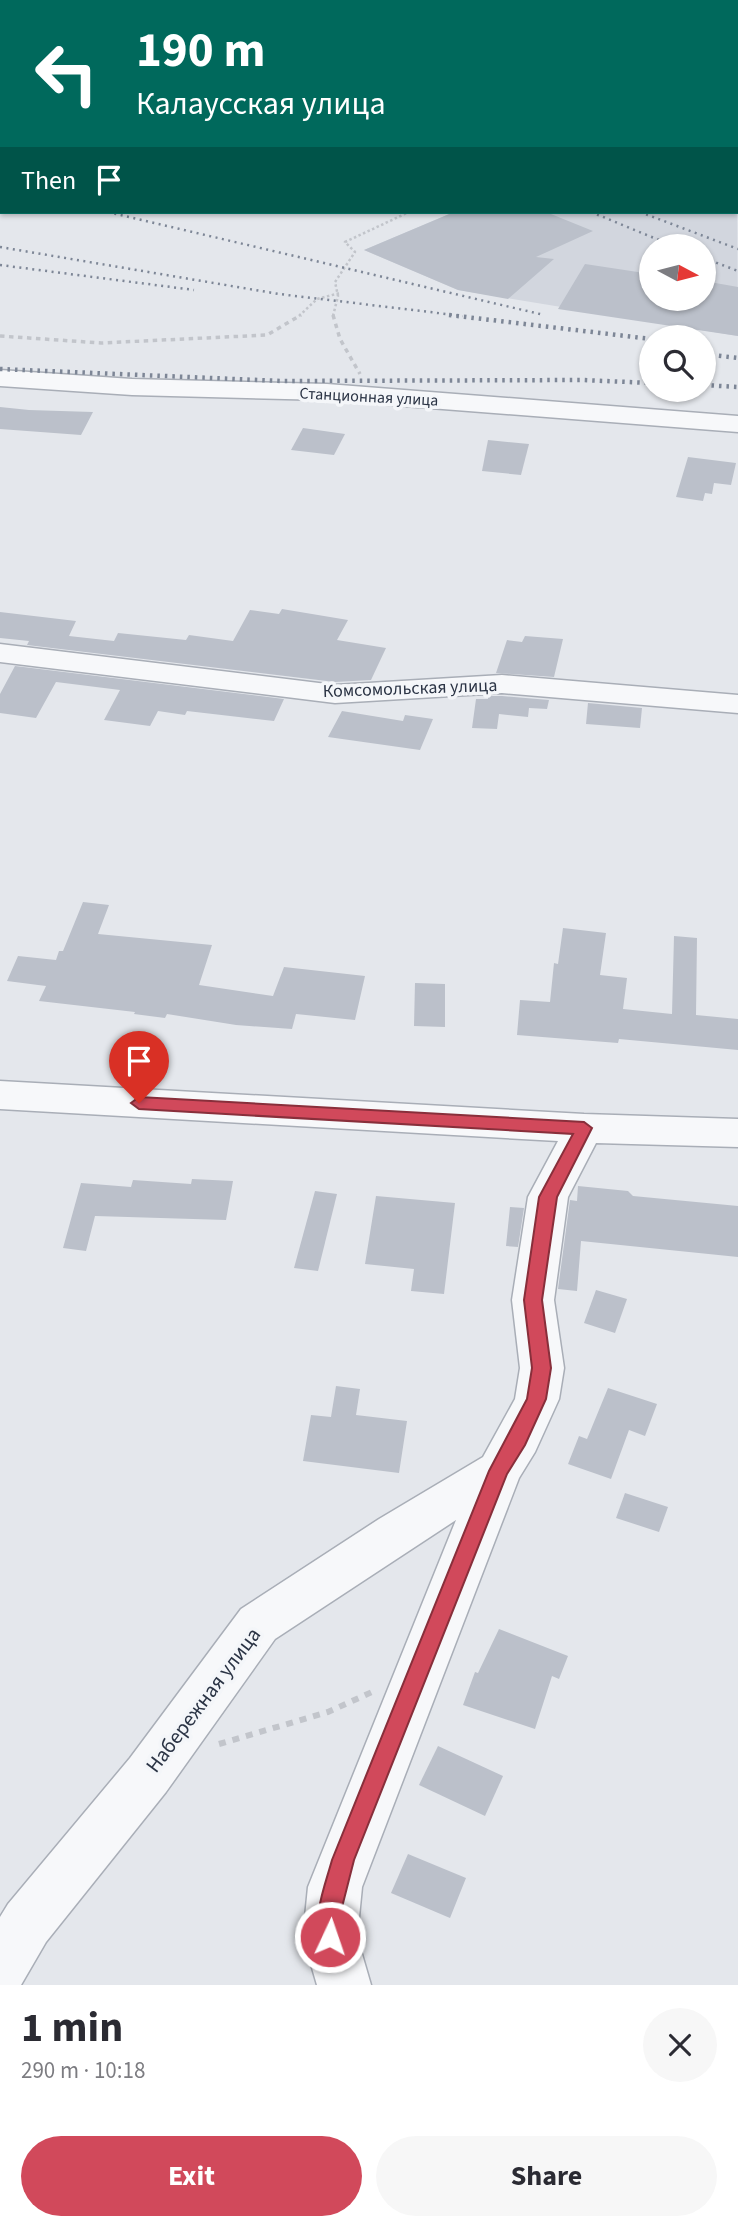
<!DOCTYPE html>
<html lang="en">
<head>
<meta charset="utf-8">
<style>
	:root { --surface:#fff; --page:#f7f7f7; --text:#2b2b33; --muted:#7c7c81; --accent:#d1495b }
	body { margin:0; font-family:"Source Sans 3",sans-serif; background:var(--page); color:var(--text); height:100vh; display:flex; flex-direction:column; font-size:26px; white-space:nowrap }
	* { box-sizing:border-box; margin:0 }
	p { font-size:23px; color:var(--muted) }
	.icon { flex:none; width:38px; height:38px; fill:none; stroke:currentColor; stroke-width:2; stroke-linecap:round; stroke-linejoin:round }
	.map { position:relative; height:1985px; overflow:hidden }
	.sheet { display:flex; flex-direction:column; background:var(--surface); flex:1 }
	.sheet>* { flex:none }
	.hud { position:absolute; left:0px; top:0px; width:738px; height:214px; box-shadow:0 2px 5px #0004; background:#00695c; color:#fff; overflow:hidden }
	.needle { width:46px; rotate:97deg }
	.tools { position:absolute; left:639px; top:234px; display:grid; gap:14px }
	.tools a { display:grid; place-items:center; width:77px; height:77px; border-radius:50%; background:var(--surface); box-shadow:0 2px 5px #0004; font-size:35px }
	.pin { position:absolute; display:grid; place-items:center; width:60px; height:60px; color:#fff; margin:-72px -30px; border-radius:50% 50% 50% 0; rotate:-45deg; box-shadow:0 0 7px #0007 }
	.pin .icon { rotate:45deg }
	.me { position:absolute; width:77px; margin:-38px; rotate:3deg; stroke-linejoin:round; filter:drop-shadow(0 0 5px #0008) }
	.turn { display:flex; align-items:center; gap:24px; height:147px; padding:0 21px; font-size:32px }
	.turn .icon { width:91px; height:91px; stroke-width:2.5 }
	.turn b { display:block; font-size:49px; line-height:60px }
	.then { display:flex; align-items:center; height:66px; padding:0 21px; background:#0003; gap:14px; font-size:26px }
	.round { display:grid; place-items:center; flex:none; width:74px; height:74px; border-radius:37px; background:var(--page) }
	.overview { display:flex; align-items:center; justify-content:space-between; height:119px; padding:0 21px }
	h1 { font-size:42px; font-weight:700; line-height:52px }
	.cta { display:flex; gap:14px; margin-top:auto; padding:14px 21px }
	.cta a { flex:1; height:80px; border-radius:42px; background:var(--accent); color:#fff; font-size:28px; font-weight:700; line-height:80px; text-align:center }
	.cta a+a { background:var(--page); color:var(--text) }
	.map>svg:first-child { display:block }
	.built { fill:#d2d6de; fill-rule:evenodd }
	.building { fill:#bbc0ca }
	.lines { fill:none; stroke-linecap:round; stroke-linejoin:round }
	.minor-casing { stroke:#a9aeb7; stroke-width:3 }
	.path-far2 { stroke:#c2c5cb; stroke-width:2.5; stroke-dasharray:2.5 2.5; stroke-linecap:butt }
	.path-far1 { stroke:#c2c5cb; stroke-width:3.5; stroke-dasharray:4.5 4.5; stroke-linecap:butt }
	.path { stroke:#c2c5cb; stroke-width:6; stroke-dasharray:7 7; stroke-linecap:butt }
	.minor { fill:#f7f8fa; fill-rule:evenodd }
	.rail-far1 { stroke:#7d8696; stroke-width:2.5; stroke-dasharray:2 4.5; stroke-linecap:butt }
	.rail { stroke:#7d8696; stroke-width:4.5; stroke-dasharray:2.5 5; stroke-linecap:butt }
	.route { fill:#d1495b; stroke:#882f3b; stroke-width:2 }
	.labels { text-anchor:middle; stroke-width:7; stroke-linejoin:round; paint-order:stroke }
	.far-street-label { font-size:16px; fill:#2b3445; stroke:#f4f6f9 }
	.street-label { font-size:18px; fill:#2b3445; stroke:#f4f6f9 }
	.near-street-label { font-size:21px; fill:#2b3445; stroke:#f4f6f9 }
</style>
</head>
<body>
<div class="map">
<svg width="738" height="1985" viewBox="0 0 738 1985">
	<rect width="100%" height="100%" fill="#e4e7ec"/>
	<!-- built -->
	<path class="built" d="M 737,176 L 738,336 L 458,290 L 364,250 L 454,212 L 737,212 ZM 651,247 L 704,247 L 704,299 L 651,299 Z"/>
	<!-- building -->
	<g class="building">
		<polygon points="454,212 546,212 593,231 536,257 554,259 508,299 458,290 364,250"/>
		<polygon points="585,264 651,274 651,299 704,299 704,281 738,287 738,336 558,309"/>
		<polygon points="0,407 29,410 93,412 81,435 0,429"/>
		<polygon points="303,428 345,434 334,455 291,450"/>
		<polygon points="488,440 529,444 521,475 482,471"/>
		<polygon points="688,457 736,463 731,485 714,483 712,494 705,493 703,501 676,497"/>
		<polygon points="282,609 348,620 337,640 386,648 371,680 335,682 27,645 29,641 0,638 0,612 76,621 69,636 114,641 118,633 186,640 189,635 233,641 250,610 279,614"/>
		<polygon points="525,636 563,639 554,677 496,673 507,640 522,642"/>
		<polygon points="15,666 284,699 274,721 187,711 185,715 158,711 150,726 104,720 120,690 56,682 36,718 0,713 0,694"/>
		<polygon points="488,696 502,696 549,700 547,709 529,708 528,717 499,714 497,729 472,728 476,699 488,699"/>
		<polygon points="588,703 642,708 640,728 586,724"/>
		<polygon points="342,711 403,721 405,715 433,719 420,750 328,737"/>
		<polygon points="83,902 109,905 98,934 212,945 199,985 273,996 284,967 365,976 355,1020 296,1014 292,1029 236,1025 167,1014 165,1018 134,1014 135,1012 39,1001 46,986 7,981 18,956 56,960 59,951 63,951"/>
		<polygon points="563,928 606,933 600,975 627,978 623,1009 672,1014 674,936 697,938 696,1015 738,1019 738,1050 619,1039 618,1043 517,1035 520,1000 550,1002 554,963 558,964"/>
		<polygon points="415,983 445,984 445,1027 414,1026"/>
		<polygon points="192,1179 233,1181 226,1220 95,1216 86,1251 63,1248 81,1183 131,1187 133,1180 191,1184"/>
		<polygon points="578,1186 628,1191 633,1196 738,1206 738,1257 581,1241 577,1291 558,1289 570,1200 577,1201"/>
		<polygon points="315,1191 337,1194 318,1271 294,1268"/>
		<polygon points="376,1196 455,1203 444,1294 411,1291 414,1269 365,1264"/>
		<polygon points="510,1207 524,1208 518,1247 506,1246"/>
		<polygon points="596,1290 627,1299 615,1333 584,1323"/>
		<polygon points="336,1386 360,1389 356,1415 407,1421 399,1473 303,1461 311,1415 331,1417"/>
		<polygon points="608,1388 657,1404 645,1436 629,1430 611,1479 568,1464 579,1436 587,1439"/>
		<polygon points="625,1493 668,1507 659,1532 616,1518"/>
		<polygon points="499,1629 568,1656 559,1679 552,1676 535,1729 463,1705 475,1672 478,1673"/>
		<polygon points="438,1746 503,1776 485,1816 419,1785"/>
		<polygon points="408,1854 466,1878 450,1918 391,1893"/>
	</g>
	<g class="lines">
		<!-- minor casing -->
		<g class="minor-casing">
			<g id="minor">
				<polygon points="288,0 306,0 287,2"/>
				<rect x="398" y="0" width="18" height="2"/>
				<rect x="0" y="37" width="2" height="12"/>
				<rect x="737" y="149" width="1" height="12"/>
				<polygon points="0,370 132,379 327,384 738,416 738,432 327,400 132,395 0,386"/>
				<polygon points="0,644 335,685 502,675 738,695 738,713 502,693 335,703 0,662"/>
				<polygon points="0,1081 584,1114 738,1119 738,1147 596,1143 568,1197 554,1300 564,1368 559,1399 535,1452 519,1478 362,1887 357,1937 371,1985 317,1985 303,1937 308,1887 456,1520 275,1639 166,1792 46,1942 21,1985 0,1985 0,1917 8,1904 130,1758 241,1609 379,1519 483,1457 515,1399 520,1368 512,1300 528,1197 558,1141 0,1109"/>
			</g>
		</g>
		<!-- path-far2 -->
		<g class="path-far2">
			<polyline points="299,316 317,299 340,293"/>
			<polyline points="333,316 338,296 335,282 355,252 345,242 409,212"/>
		</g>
		<!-- path-far1 -->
		<g class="path-far1">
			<polyline points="333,315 340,339 360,374"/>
			<polyline points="0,336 101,343 267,335 301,315"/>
		</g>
		<!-- path -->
		<polyline class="path" points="219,1744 328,1712 372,1692"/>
		<!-- minor -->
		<use href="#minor" class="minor"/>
		<!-- rail-far1 -->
		<g class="rail-far1">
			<polyline points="56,0 61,2"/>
			<polyline points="108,212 544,315"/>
			<polyline points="591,212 676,247"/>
			<polyline points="640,212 738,249"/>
			<polyline points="0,247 279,294 463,316"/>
			<polyline points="704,258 738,271"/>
			<polyline points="0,265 194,290"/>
		</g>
		<!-- rail -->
		<g class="rail">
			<polyline points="449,315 651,339"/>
			<polyline points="704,354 738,358"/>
			<polyline points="0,369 282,381 582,380 651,383"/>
			<polyline points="704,385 738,387"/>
		</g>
	</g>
	<!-- route -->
	<path class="route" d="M 139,1097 L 584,1122 L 592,1128 L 557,1197 L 542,1300 L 551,1368 L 546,1399 L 525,1445 L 507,1474 L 354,1860 L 341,1911 L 342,1937 L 338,1945 L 330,1948 L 322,1945 C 311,1918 325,1886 332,1860 L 489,1471 L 527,1399 L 532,1368 L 524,1300 L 539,1197 L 573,1134 L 139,1109 L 131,1103 Z"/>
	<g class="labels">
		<!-- far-street labels -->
		<g class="far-street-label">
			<text transform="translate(369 396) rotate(3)" y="6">Станционная улица</text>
		</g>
		<!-- street labels -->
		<g class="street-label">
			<text transform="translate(410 688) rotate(-2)" y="6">Комсомольская улица</text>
		</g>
		<!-- near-street labels -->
		<g class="near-street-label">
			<text transform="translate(203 1700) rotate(-53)" y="7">Набережная улица</text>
		</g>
	</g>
</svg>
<div class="tools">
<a><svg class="needle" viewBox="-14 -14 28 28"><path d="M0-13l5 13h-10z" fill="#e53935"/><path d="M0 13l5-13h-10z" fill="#7c7c81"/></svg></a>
<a><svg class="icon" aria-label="search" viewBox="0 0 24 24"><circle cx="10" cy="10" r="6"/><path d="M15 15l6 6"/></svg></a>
</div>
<div class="pin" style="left:139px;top:1103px;background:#d93025"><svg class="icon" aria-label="arrive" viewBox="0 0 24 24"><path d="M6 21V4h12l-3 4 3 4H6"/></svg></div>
<svg class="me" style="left:330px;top:1937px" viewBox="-20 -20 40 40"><circle r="17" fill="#d1495b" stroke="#fff" stroke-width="3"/><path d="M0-11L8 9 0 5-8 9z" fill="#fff"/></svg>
<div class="hud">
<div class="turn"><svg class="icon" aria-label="left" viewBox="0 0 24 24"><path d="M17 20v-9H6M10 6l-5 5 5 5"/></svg><div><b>190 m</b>Калаусская улица</div></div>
<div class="then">Then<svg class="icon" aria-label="arrive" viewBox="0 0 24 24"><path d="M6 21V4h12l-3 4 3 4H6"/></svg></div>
</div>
</div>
<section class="sheet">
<div class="overview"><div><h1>1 min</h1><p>290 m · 10:18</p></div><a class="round"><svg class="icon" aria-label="close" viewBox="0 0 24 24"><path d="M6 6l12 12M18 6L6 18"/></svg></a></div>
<div class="cta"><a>Exit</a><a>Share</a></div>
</section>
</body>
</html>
